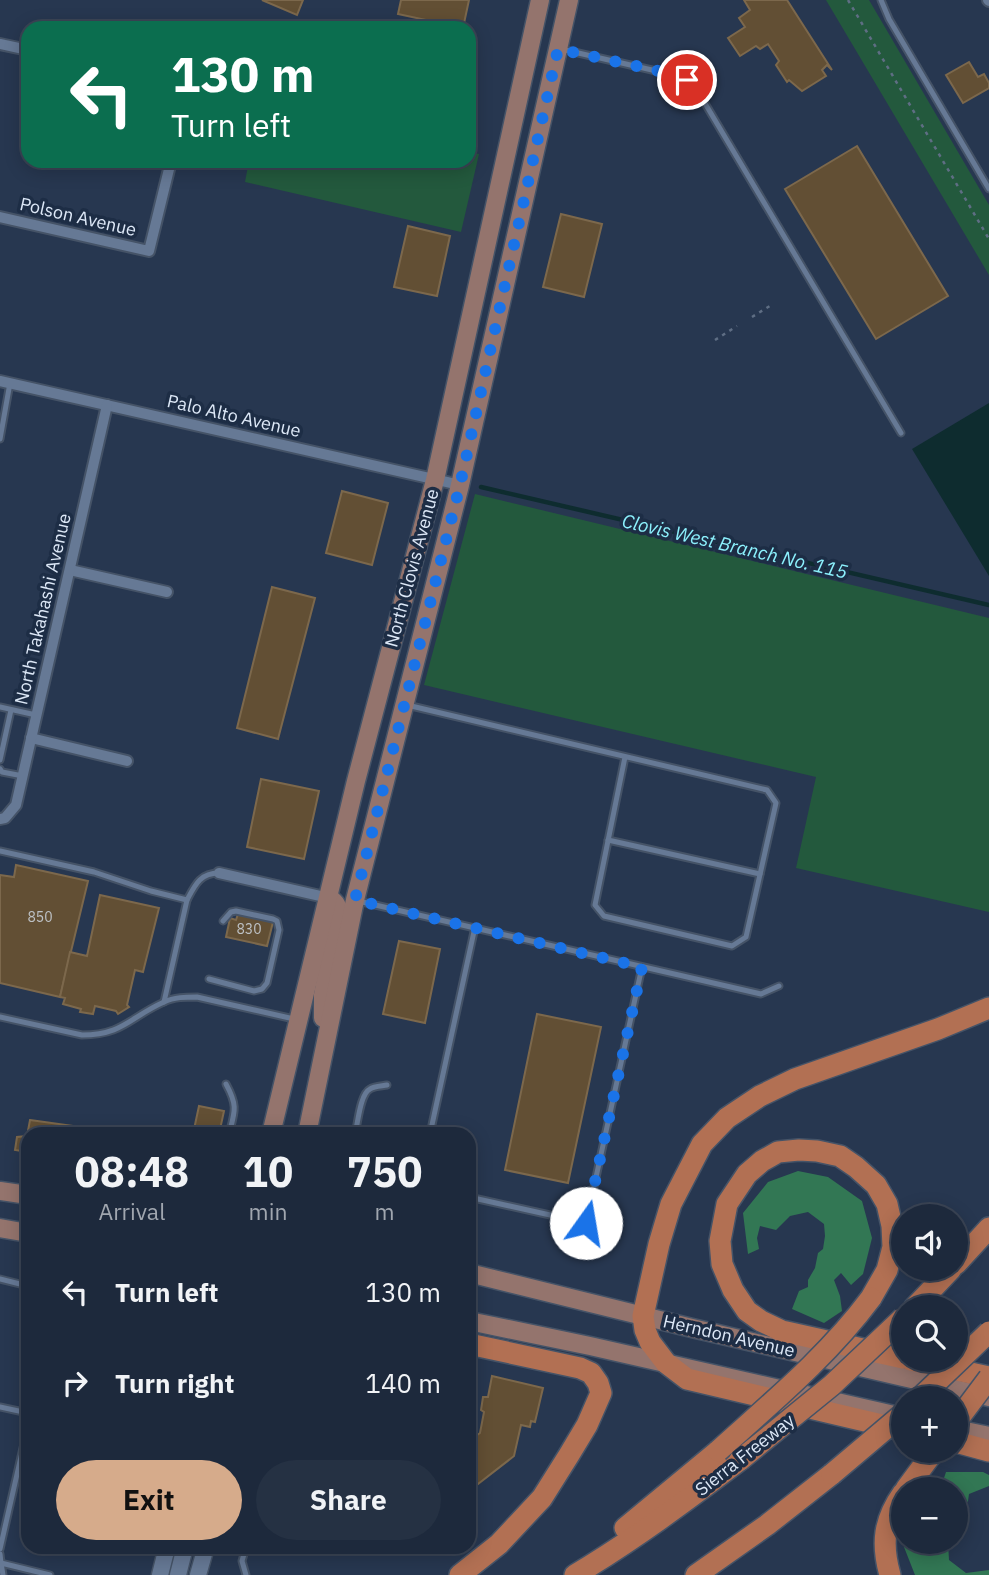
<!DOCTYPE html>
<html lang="en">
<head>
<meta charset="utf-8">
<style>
	:root { --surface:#1d293c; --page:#253143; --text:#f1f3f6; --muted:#a0a6af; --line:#3b4556; --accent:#d6ab8b }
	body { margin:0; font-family:"IBM Plex Sans",sans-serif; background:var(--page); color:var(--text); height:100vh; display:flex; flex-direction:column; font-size:26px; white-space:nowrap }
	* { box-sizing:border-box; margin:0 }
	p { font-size:23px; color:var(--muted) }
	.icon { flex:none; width:38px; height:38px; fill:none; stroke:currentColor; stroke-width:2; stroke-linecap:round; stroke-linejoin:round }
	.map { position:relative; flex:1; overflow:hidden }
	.side { position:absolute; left:21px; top:1127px; width:455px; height:427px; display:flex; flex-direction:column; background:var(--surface); border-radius:21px; box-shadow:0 4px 18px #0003,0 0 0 2px var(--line) }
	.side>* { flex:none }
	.hud { position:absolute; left:21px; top:21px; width:455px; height:147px; border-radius:21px; box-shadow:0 4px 18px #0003,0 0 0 2px var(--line); background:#0b6e4f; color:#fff; overflow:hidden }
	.tools { position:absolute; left:891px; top:1204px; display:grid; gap:14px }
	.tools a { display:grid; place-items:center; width:77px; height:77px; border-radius:50%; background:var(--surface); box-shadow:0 4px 18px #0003,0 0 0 2px var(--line); font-size:35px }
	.pin { position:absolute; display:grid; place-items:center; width:60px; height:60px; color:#fff; margin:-30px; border:4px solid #fff; border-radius:50%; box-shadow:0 2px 7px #0007 }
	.me { position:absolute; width:77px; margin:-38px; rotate:13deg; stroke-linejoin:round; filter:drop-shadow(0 0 5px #0008) }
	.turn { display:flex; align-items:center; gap:24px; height:147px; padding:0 35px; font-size:32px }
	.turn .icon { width:91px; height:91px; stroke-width:2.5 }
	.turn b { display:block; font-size:49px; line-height:60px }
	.eta { display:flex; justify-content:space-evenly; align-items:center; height:119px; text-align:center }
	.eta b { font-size:42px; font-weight:700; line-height:49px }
	.primary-button { display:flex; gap:14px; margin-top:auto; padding:14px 35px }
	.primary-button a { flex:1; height:80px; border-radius:42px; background:var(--accent); color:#111; font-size:28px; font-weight:700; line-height:80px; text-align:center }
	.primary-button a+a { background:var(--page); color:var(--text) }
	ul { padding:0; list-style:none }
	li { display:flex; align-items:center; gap:21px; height:91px; padding:0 35px }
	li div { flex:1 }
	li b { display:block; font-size:26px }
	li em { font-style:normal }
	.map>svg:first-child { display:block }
	.green { fill:#23593d }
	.forest { fill:#327754 }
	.water { fill:#0e2c2f }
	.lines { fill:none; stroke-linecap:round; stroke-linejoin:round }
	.stream { stroke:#0e2c2f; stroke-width:4.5 }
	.building { fill:#624f34; stroke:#7c684c; stroke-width:2 }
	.lane-casing { stroke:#455367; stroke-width:9 }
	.street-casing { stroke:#455367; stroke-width:14 }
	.secondary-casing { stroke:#455367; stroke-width:19 }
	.primary-casing { stroke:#455367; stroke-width:21 }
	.highway-casing { stroke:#455367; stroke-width:24 }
	.path { stroke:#5f6e84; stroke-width:2.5; stroke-dasharray:3.5 5; stroke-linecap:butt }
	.lane { stroke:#667995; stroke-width:5 }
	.street { stroke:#667995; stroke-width:10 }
	.secondary { stroke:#667995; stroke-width:16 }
	.primary { stroke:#94746d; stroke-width:18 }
	.highway { stroke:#b27053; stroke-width:21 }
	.highway-bridge-casing { stroke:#455367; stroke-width:24; stroke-linecap:butt }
	.highway-bridge { stroke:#b27053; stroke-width:21 }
	.route { stroke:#1a73e8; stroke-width:12; stroke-dasharray:0 21.6 }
	.labels { text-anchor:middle; stroke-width:7; stroke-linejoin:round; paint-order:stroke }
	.number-label { font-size:14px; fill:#bec2c6 }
	.street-label { font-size:18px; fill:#dde8f7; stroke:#1d2d45 }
	.water-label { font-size:19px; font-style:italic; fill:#8cf1fd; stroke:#1d2d45 }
</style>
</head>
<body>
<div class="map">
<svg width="989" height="1575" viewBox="0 0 989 1575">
	<rect width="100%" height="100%" fill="#273750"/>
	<!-- green -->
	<g class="green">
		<polygon points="826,0 869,0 989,205 989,275"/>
		<polygon points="469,152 479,154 461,232 245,182 249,161 469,161"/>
		<polygon points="475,494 989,618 989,912 796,868 816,777 424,685"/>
	</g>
	<!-- forest -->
	<g class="forest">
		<polygon points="798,1171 828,1177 862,1201 872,1238 863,1274 851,1285 841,1273 834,1280 840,1296 842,1311 824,1323 792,1309 799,1291 808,1287 808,1280 815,1268 818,1253 823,1249 825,1236 824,1224 808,1212 790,1216 776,1230 760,1226 757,1238 759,1249 748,1254 743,1213 768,1182"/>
		<polygon points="946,1472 983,1472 989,1475 989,1486 969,1494 968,1501 956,1521 956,1489 929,1489 930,1485 944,1478"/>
		<polygon points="905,1542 948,1542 949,1560 966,1573 989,1570 989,1575 915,1575 904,1547"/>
	</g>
	<!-- water -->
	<polygon class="water" points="989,403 989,576 912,449"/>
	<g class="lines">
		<!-- stream -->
		<polyline class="stream" points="481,487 989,605"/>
	</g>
	<!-- building -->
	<g class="building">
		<polygon points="262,0 303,0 297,15"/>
		<polygon points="401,0 469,0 463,28 398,14"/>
		<polygon points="744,0 787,0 832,70 827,65 822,70 826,76 802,91 789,80 787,82 776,65 779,61 768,44 760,49 756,46 740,56 728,38 745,27 739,18 750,10"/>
		<polygon points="969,62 978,77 984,74 989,83 989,88 963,103 946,75"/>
		<polygon points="857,146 948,296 876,339 785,189"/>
		<polygon points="561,214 602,224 584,297 543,287"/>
		<polygon points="408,226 450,236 437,296 394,287"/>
		<polygon points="342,491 388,503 372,565 326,553"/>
		<polygon points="272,587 315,598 278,739 237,728"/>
		<polygon points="261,779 319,791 304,859 247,847"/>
		<polygon points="16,865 88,881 60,997 0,983 0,875 14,877"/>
		<polygon points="100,895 159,908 143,972 135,970 127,1005 129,1007 118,1014 116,1011 95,1006 93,1014 80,1012 81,1009 63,1004 65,998 60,997 70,952 87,956"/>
		<polygon points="238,914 273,922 267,946 226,937 230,918 236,920"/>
		<polygon points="399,941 440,949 425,1023 383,1014"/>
		<polygon points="537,1014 601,1027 568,1183 505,1170"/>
		<polygon points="199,1106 224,1111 219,1134 193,1134"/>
		<polygon points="30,1120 81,1127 80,1134 28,1134 28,1152 15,1150 17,1137 27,1136"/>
		<polygon points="492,1376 543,1388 535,1422 531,1421 530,1427 521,1425 514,1456 469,1491 469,1441 480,1433 484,1412 481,1410 483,1397 488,1397"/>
	</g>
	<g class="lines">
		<!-- lane casing -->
		<g class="lane-casing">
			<g id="lane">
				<polyline points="881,0 889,19 989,189"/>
				<polyline points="561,49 678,76 692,85 703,100 901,433"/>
				<polyline points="0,439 10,383"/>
				<polyline points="407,705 767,790 776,803 746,937 732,946 604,916 595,905 625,757"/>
				<polyline points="0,707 36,715"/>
				<polyline points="0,760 11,710"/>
				<polyline points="0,769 2,772 23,776"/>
				<polyline points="608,840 760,874"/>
				<path d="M 0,851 L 94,872 L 151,891 L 187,900 C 195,885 200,873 219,873"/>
				<polyline points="358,901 761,994 779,986"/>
				<polyline points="209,979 254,991 262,989 267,983 279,930 277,921 273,919 236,911 231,912 223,921"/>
				<polyline points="164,1002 187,900"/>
				<path d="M 0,1017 L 82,1035 C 123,1035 130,1017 164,1002 C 174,997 186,997 197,997 L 294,1019"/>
				<path d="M 226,1084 C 238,1106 235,1111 229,1134"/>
				<path d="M 355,1134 C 358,1123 360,1094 370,1089 C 374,1086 382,1086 387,1085"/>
				<polyline points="430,1134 475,927"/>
				<polyline points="469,1197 586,1223 642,967"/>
				<polyline points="0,1279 24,1285"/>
				<polyline points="0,1407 28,1413"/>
				<polyline points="246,1547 242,1561 246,1575"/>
				<polyline points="0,1549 28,1426"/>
				<polyline points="0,1554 1,1563 0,1563"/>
				<polyline points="3,1575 1,1563 50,1575"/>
			</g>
		</g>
		<!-- street casing -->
		<g class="street-casing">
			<g id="street">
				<polyline points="988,0 989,1"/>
				<polyline points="0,44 28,50"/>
				<polyline points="0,217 149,251 171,161"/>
				<polyline points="0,381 460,485"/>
				<polyline points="70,570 167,592"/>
				<polyline points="31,738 127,761"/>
				<polyline points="0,819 5,818 16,805 107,405"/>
				<polyline points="219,873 329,898"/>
			</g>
		</g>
		<!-- secondary casing -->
		<g class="secondary-casing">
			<g id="secondary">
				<polyline points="160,1575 167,1547"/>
				<polyline points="178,1575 185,1547"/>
				<polyline points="198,1575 206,1547"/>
			</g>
		</g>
		<!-- primary casing -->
		<g class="primary-casing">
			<g id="primary">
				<path d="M 323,1018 L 323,995 L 338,915 C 338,906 337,903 329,898"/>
				<polyline points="271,1134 356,781 435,480 540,0"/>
				<polyline points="307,1134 355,900 460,485 569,0"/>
				<polyline points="0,1191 28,1195"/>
				<polyline points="0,1228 28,1233"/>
				<polyline points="469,1273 692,1328 989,1397"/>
				<polyline points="469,1321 590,1346 903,1417"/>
				<polyline points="956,1429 989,1436"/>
			</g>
		</g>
		<!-- highway casing -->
		<g class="highway-casing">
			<g id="highway">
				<polyline points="956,1264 989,1228"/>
				<polyline points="871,1298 887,1270 893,1247 892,1226 887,1204 876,1185 856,1167 840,1156 817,1151 799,1150 778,1152 762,1161 747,1174 727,1204 720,1241 722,1264 733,1290 747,1311 761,1321 782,1331 903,1358"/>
				<polyline points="915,1307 951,1269"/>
				<polyline points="911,1360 989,1377"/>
				<polyline points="903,1430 687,1379 666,1363 650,1342 645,1330 643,1316 659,1244 671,1204 702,1144 727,1118 760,1096 795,1079 938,1029 989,1008"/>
				<polyline points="956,1442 989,1451"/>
				<polyline points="906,1489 934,1451"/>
				<polyline points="625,1528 718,1451"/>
				<polyline points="460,1575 499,1544 542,1498 569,1455 587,1425 601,1393 598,1383 591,1373 580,1368 469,1344"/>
				<path d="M 575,1575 C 632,1541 686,1501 740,1460"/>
				<polyline points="696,1575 767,1525 832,1474"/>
				<path d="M 890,1575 C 881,1543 884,1520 903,1493"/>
			</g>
		</g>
		<!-- path -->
		<g class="path">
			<polyline points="848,0 989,239"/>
			<polyline points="752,317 773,304"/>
			<polyline points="715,340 737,326"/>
		</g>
		<!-- lane -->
		<use href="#lane" class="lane"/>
		<!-- street -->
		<use href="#street" class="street"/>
		<!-- secondary -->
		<use href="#secondary" class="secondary"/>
		<!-- primary -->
		<use href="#primary" class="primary"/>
		<!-- highway -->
		<use href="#highway" class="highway"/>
		<!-- highway-bridge casing -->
		<g class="highway-bridge-casing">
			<g id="highway-bridge">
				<polyline points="920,1398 989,1332"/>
				<polyline points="956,1422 989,1378"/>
				<path d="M 718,1451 C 771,1403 828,1356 871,1298"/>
				<polyline points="740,1460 832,1385 903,1318"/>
				<polyline points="832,1474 903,1414"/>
			</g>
		</g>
		<!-- highway-bridge -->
		<use href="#highway-bridge" class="highway-bridge"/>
	</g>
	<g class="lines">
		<!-- route -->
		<polyline class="route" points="586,1223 642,967 355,900 460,485 558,49 655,70 687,80"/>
	</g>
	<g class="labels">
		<!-- number labels -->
		<g class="number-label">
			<text x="40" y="922">850</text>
			<text x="249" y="934">830</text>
		</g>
		<!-- street labels -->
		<g class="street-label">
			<text transform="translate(78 217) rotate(13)" y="6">Polson Avenue</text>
			<text transform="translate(234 416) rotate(13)" y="6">Palo Alto Avenue</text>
			<text transform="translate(412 568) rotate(-75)" y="6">North Clovis Avenue</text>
			<text transform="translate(43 609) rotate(-77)" y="6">North Takahashi Avenue</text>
			<text transform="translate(729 1336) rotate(13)" y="6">Herndon Avenue</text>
			<text transform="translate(745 1455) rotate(-38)" y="6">Sierra Freeway</text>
		</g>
		<!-- water labels -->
		<g class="water-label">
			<text transform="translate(735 546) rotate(13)" y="7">Clovis West Branch No. 115</text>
		</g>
	</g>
</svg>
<div class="tools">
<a><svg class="icon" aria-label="sound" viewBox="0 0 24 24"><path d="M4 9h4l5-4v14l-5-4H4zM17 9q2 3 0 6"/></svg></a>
<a><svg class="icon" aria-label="search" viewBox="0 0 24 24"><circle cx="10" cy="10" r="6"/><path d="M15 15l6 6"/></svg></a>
<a>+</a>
<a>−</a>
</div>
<div class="pin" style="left:687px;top:80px;background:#d93025"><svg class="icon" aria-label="arrive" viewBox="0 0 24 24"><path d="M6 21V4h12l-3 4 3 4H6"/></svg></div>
<svg class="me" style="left:586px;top:1223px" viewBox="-20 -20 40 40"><circle r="19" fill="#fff"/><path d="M0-13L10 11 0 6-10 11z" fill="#1a73e8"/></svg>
<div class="hud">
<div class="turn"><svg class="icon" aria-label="left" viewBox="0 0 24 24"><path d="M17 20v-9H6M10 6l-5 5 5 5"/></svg><div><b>130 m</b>Turn left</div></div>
</div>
<section class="side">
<div class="eta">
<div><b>08:48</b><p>Arrival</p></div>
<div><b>10</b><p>min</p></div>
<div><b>750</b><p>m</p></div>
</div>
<ul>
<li><svg class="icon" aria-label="left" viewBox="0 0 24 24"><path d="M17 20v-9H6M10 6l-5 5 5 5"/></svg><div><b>Turn left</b></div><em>130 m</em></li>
<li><svg class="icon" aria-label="right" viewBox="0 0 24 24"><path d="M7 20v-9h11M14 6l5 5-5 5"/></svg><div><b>Turn right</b></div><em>140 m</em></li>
</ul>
<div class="primary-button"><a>Exit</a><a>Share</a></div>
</section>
</div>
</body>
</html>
